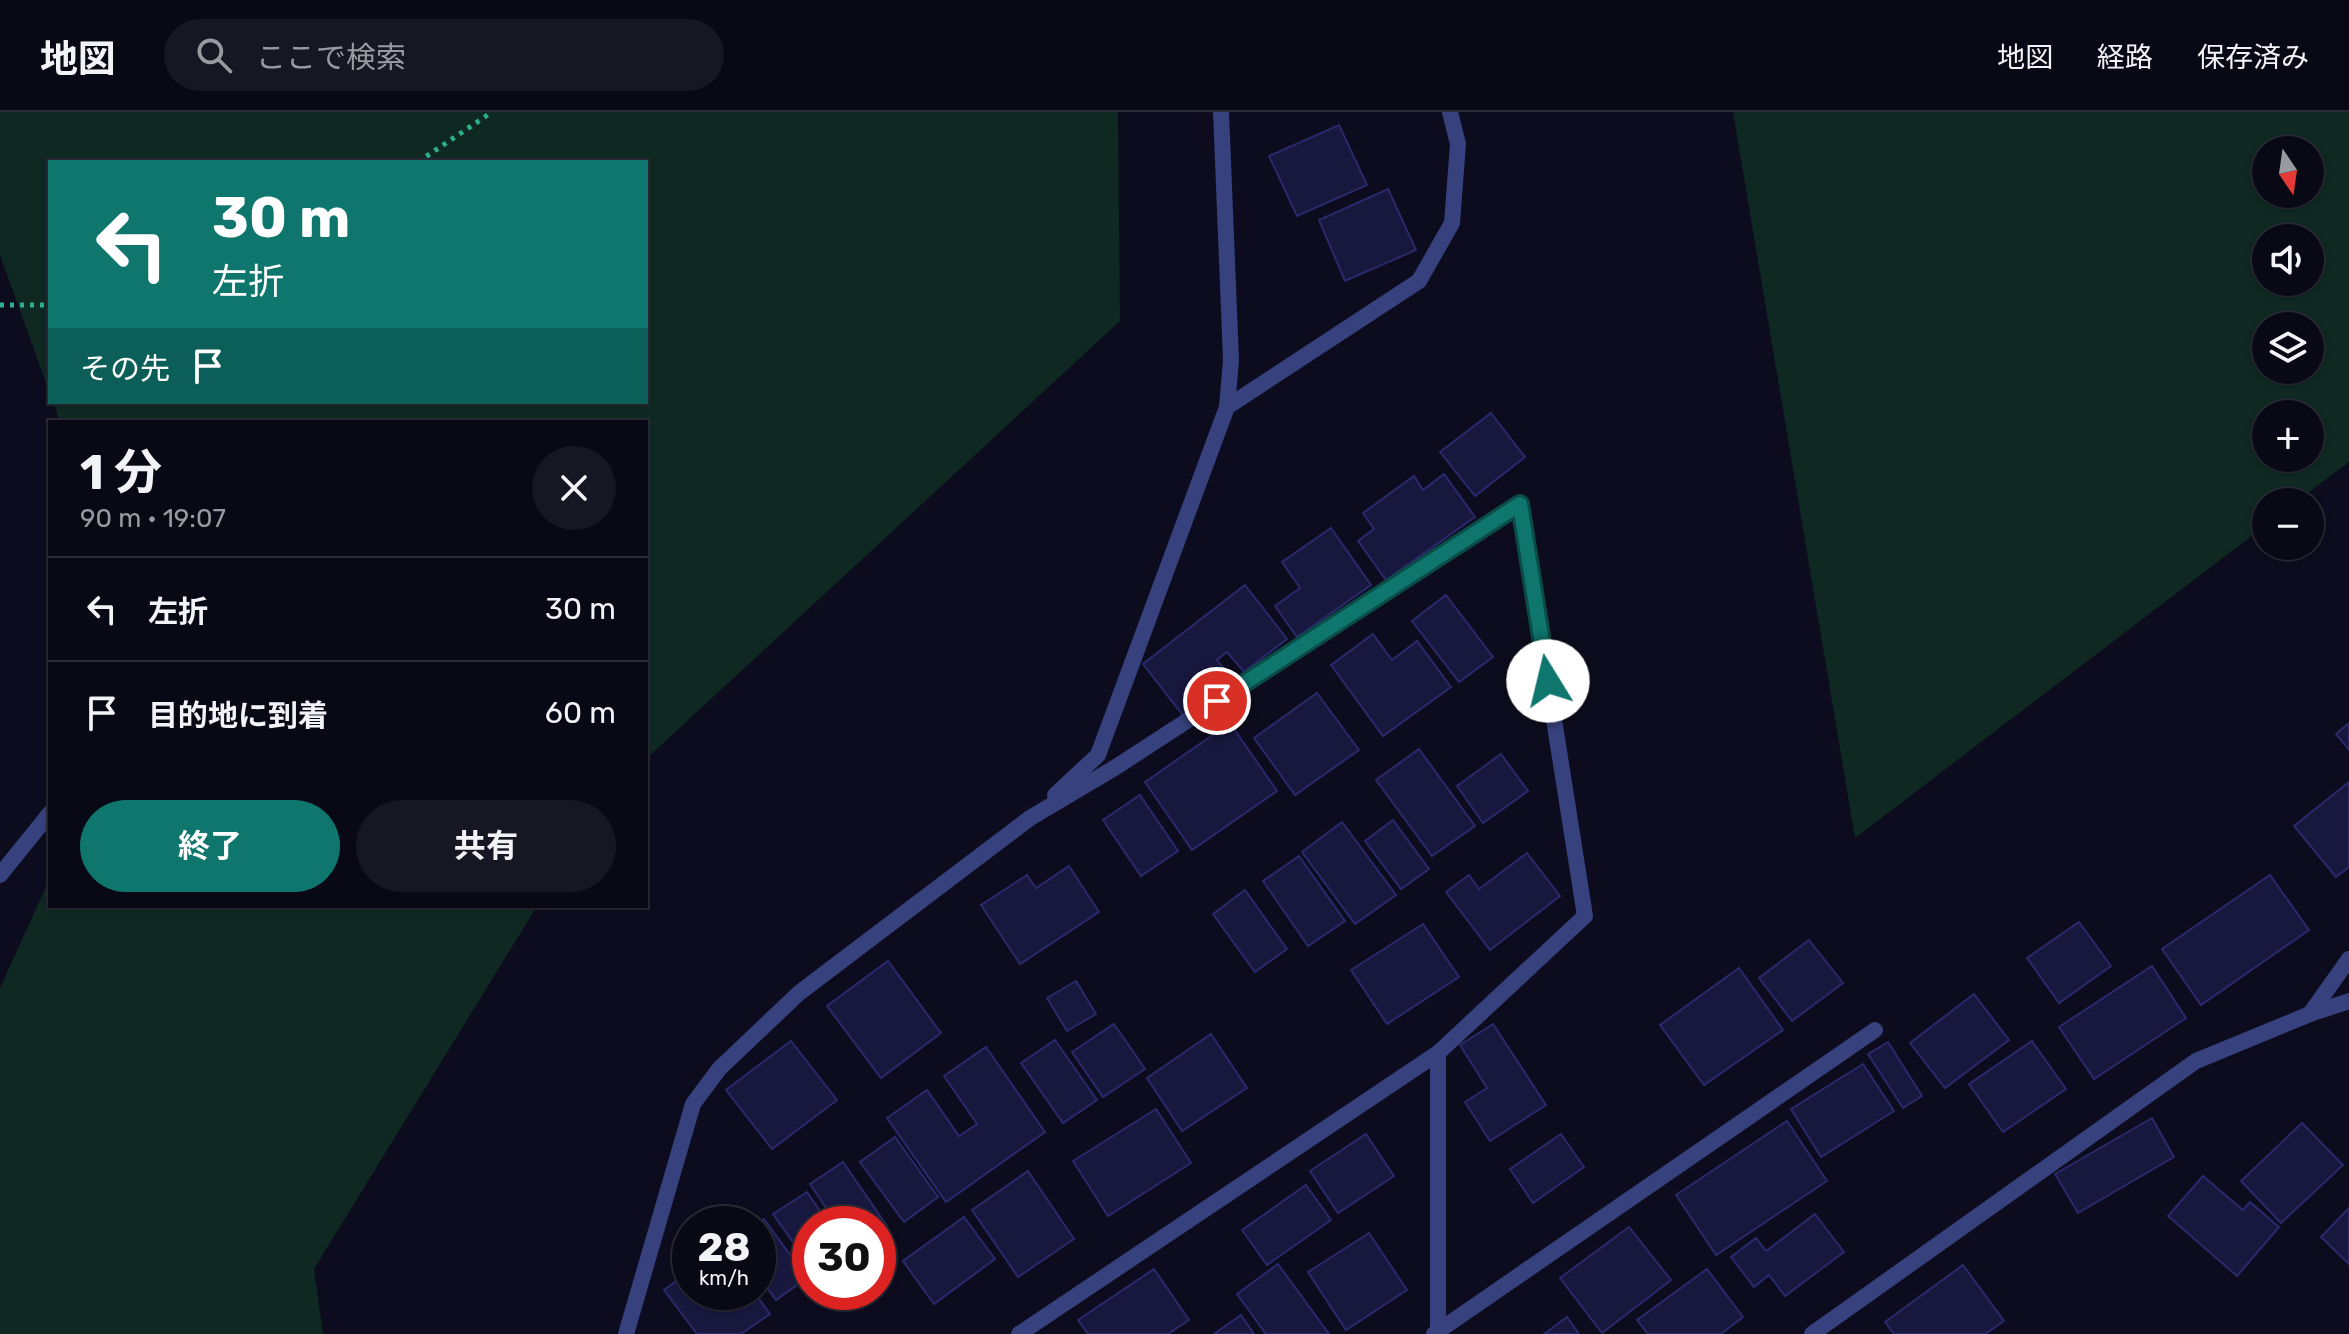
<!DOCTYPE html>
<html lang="ja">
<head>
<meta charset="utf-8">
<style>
	:root { --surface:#090916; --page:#171723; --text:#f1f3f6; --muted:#999aa1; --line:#292a35; --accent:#0f766e }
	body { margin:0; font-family:Rubik,"Noto Sans JP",sans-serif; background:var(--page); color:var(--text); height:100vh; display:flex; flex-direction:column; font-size:30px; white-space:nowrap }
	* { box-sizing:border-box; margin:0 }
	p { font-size:26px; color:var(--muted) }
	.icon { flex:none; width:44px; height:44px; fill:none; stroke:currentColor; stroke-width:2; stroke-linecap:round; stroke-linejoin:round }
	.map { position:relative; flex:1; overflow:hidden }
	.panel { position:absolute; left:48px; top:308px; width:600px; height:488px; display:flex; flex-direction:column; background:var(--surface); border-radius:0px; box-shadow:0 2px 6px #0004,0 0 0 2px var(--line) }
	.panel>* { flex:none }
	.top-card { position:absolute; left:48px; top:48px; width:600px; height:244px; border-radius:0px; box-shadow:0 2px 6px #0004,0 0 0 2px var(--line); background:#0f766e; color:#fff; overflow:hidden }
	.needle { width:52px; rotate:167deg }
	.tools { position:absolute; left:2252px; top:24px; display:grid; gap:16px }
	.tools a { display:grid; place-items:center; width:72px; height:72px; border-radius:50%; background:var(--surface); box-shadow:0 2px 6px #0004,0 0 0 2px var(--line); font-size:40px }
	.speed { position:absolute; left:672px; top:1094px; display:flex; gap:16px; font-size:40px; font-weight:700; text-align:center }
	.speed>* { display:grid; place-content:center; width:104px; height:104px; border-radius:50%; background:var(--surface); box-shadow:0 2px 6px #0004,0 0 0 2px var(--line); line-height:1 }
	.speed small { font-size:20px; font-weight:400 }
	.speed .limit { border:12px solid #d22; background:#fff; color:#111 }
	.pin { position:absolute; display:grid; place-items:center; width:68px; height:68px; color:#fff; margin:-34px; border:4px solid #fff; border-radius:50%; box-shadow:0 2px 8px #0007 }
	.me { position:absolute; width:88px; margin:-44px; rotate:351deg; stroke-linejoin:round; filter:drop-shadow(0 0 6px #0008) }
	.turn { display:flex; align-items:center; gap:28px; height:168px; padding:0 32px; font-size:36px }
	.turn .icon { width:104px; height:104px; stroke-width:2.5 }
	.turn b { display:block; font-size:56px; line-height:68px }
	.then { display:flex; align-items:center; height:76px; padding:0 32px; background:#0003; gap:16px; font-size:30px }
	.round { display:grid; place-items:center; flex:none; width:84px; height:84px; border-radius:42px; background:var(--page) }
	.overview { display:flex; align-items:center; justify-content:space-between; height:136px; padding:0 32px }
	h1 { font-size:48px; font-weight:700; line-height:60px }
	.cta { display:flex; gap:16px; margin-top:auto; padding:16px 32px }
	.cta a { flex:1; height:92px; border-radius:48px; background:var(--accent); color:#fff; font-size:32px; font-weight:700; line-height:92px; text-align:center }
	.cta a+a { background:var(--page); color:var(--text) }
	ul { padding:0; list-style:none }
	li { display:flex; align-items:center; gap:24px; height:104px; padding:0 32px; border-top:2px solid var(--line) }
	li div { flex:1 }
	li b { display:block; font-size:30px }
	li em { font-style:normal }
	header { display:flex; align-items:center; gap:48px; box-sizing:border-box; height:112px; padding:0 40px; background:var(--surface); border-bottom:2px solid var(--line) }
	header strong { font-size:38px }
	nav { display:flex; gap:44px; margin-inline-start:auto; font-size:28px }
	.search { width:560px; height:72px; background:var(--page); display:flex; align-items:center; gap:20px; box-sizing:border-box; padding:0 28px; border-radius:44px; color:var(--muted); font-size:30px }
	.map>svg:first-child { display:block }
	.green { fill:#0f2822; fill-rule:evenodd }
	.building { fill:#18183f; stroke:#2a296b; stroke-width:2 }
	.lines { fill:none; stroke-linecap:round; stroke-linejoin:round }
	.path { stroke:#2caf8f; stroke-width:5; stroke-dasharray:4 6; stroke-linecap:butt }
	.street { stroke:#36417d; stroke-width:16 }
	.route-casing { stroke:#0a4d48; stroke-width:20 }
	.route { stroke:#0f766e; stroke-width:14 }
</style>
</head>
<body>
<header>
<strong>地図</strong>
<div class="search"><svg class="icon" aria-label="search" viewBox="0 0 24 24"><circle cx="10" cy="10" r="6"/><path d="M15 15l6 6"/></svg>ここで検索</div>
<nav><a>地図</a><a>経路</a><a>保存済み</a></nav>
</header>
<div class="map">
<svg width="2349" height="1222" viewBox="0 0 2349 1222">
	<rect width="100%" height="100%" fill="#0c0c1e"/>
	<!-- green -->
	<g class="green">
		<polygon points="0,0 1118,0 1120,209 646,647 646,310 60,310 53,290 646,290 646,50 50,50 50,282 0,143"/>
		<path d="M 1733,0 L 2349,0 L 2349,350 L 2296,390 L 2266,390 L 2266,413 L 1855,726 ZM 2310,38 L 2310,82 L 2266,82 L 2266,38 ZM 2310,126 L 2310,170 L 2266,170 L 2266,126 ZM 2266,214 L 2310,214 L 2310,258 L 2266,258 ZM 2310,302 L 2310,346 L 2266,346 L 2266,302 Z"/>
		<polygon points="50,766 50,794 537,794 314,1157 323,1222 0,1222 0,876"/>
	</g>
	<!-- building -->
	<g class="building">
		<polygon points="1339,13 1367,73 1297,104 1269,44"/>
		<polygon points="1388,77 1416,138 1345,169 1319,108"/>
		<polygon points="1491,301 1525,345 1475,384 1440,340"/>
		<polygon points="1444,362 1475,405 1386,468 1358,429 1374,417 1363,401 1414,364 1423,378"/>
		<polygon points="1331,416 1371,473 1297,525 1275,494 1300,476 1282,450"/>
		<polygon points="1245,473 1287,527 1244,560 1227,540 1217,548 1233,568 1185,606 1143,552"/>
		<polygon points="1446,483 1493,545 1459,570 1412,509"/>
		<polygon points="1373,522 1392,548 1417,529 1451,575 1383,624 1331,553"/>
		<polygon points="1317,581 1359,638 1295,683 1254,626"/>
		<polygon points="1230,611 1277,679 1192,738 1145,670"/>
		<polygon points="2349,611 2349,638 2336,622"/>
		<polygon points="1419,637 1475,714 1432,744 1376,668"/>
		<polygon points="1501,642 1528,679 1483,711 1457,674"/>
		<polygon points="2349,670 2349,755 2336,765 2294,714"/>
		<polygon points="1140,683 1178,739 1141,764 1103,708"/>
		<polygon points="1393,708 1429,757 1401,777 1365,729"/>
		<polygon points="1342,710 1396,783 1355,812 1302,740"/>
		<polygon points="1527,741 1560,784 1490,838 1446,780 1469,763 1479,777"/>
		<polygon points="1299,744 1345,809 1308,834 1263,769"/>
		<polygon points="1069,754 1099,800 1020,852 981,793 1027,763 1036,776"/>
		<polygon points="2270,763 2309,818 2201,893 2162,837"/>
		<polygon points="1245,778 1287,837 1255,860 1213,802"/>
		<polygon points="2079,810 2111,854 2059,891 2027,846"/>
		<polygon points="1423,812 1459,865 1387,912 1351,858"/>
		<polygon points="1809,828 1843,871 1792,909 1759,866"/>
		<polygon points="888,849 941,921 881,966 827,894"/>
		<polygon points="2152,854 2186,906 2094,967 2059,915"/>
		<polygon points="1739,856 1783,918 1704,973 1660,913"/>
		<polygon points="1076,869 1096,902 1067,919 1047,886"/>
		<polygon points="1974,882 2009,928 1945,976 1910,931"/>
		<polygon points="1114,912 1145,957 1103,985 1072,940"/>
		<polygon points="1493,912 1546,993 1490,1029 1465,990 1487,976 1460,933"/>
		<polygon points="1211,922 1247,976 1182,1019 1147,966"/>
		<polygon points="1055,928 1097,988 1063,1011 1021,951"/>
		<polygon points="791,929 837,988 772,1037 726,978"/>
		<polygon points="2032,929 2066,977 2003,1020 1969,972"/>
		<polygon points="1888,930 1922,984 1903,996 1868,942"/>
		<polygon points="986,935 1045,1020 946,1090 887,1006 927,978 959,1024 977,1012 944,964"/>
		<polygon points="1863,952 1894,999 1821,1045 1791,997"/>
		<polygon points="1156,997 1191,1051 1108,1104 1073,1049"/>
		<polygon points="2152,1006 2174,1045 2078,1101 2055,1062"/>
		<polygon points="1787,1009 1827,1069 1716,1143 1676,1083"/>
		<polygon points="2302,1011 2343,1053 2281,1111 2241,1069"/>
		<polygon points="1366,1022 1394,1064 1338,1101 1310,1059"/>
		<polygon points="1561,1022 1584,1055 1533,1091 1510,1057"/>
		<polygon points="895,1025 938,1085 904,1110 860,1050"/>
		<polygon points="843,1050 887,1114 878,1120 878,1112 837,1112 810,1072"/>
		<polygon points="1028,1059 1074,1127 1018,1165 972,1098"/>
		<polygon points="2203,1064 2243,1098 2250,1090 2279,1115 2237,1164 2168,1104"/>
		<polygon points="1306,1073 1331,1108 1267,1153 1242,1118"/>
		<polygon points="807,1080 829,1112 810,1112 810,1154 773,1102"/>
		<polygon points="2349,1096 2349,1152 2321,1125"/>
		<polygon points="1815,1102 1844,1140 1785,1184 1769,1163 1754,1175 1731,1145 1756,1126 1766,1139"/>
		<polygon points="964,1105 995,1147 934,1192 903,1149"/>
		<polygon points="764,1107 807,1166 776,1188 758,1163 757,1112"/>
		<polygon points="1629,1115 1671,1168 1602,1221 1560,1166"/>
		<polygon points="1369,1121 1407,1178 1346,1218 1308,1160"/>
		<polygon points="1278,1152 1329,1222 1266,1222 1237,1182"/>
		<polygon points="1963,1153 2004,1209 1985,1222 1894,1222 1885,1210"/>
		<polygon points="1154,1157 1189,1208 1168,1222 1088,1222 1078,1208"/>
		<polygon points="1707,1157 1743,1205 1721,1222 1648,1222 1637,1208"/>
		<polygon points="690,1159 690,1180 754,1180 770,1202 741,1222 697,1222 664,1178"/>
		<polygon points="1241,1203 1254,1222 1214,1222"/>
		<polygon points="1567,1205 1579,1222 1544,1222"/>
	</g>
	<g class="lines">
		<!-- path -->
		<g class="path">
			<polyline points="418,50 492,0"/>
			<polyline points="0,193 50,193"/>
		</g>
		<!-- street -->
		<g class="street">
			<polyline points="1227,295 1419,169 1452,111 1458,32 1450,0"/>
			<polyline points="1055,683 1098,643 1227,295 1231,248 1221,0"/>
			<polyline points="0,763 50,701"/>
			<polyline points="2310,902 2349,847"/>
			<polyline points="1438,941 1438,1222"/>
			<polyline points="626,1222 693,992 719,957 799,881 1030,706 1116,655 1520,392 1585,804 1438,941 1019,1222"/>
			<polyline points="1434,1222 1875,918"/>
			<polyline points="1812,1222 2196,949 2310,902 2349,889"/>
		</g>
	</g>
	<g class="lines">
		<!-- route casing -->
		<g class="route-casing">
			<polyline id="route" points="1217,589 1520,392 1548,569"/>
		</g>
		<!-- route -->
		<use href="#route" class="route"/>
	</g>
</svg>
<div class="tools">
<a><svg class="needle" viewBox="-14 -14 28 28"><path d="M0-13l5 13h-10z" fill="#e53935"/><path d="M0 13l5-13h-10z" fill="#999aa1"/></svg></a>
<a><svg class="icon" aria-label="sound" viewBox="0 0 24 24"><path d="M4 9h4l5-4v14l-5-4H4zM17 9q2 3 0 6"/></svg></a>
<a><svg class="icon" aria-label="layers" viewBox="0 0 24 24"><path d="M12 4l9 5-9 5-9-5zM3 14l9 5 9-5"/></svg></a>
<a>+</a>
<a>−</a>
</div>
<div class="speed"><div>28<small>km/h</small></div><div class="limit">30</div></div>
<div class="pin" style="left:1217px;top:589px;background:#d93025"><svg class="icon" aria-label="arrive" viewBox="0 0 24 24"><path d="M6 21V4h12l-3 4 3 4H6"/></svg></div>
<svg class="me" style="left:1548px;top:569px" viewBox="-20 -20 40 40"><circle r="19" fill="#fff"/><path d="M0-13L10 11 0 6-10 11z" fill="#0f766e"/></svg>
<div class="top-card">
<div class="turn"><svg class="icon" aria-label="left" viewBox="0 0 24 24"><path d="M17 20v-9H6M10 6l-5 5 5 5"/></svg><div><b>30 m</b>左折</div></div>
<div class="then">その先<svg class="icon" aria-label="arrive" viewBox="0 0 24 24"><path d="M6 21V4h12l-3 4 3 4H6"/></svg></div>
</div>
<section class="panel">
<div class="overview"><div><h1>1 分</h1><p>90 m · 19:07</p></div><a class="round"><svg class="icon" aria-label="close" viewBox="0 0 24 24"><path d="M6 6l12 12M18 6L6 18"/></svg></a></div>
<ul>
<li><svg class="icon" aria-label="left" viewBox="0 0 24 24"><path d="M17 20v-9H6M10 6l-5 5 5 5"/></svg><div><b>左折</b></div><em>30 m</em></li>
<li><svg class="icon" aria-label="arrive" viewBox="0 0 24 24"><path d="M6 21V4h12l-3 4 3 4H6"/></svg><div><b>目的地に到着</b></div><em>60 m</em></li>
</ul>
<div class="cta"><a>終了</a><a>共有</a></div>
</section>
</div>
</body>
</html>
